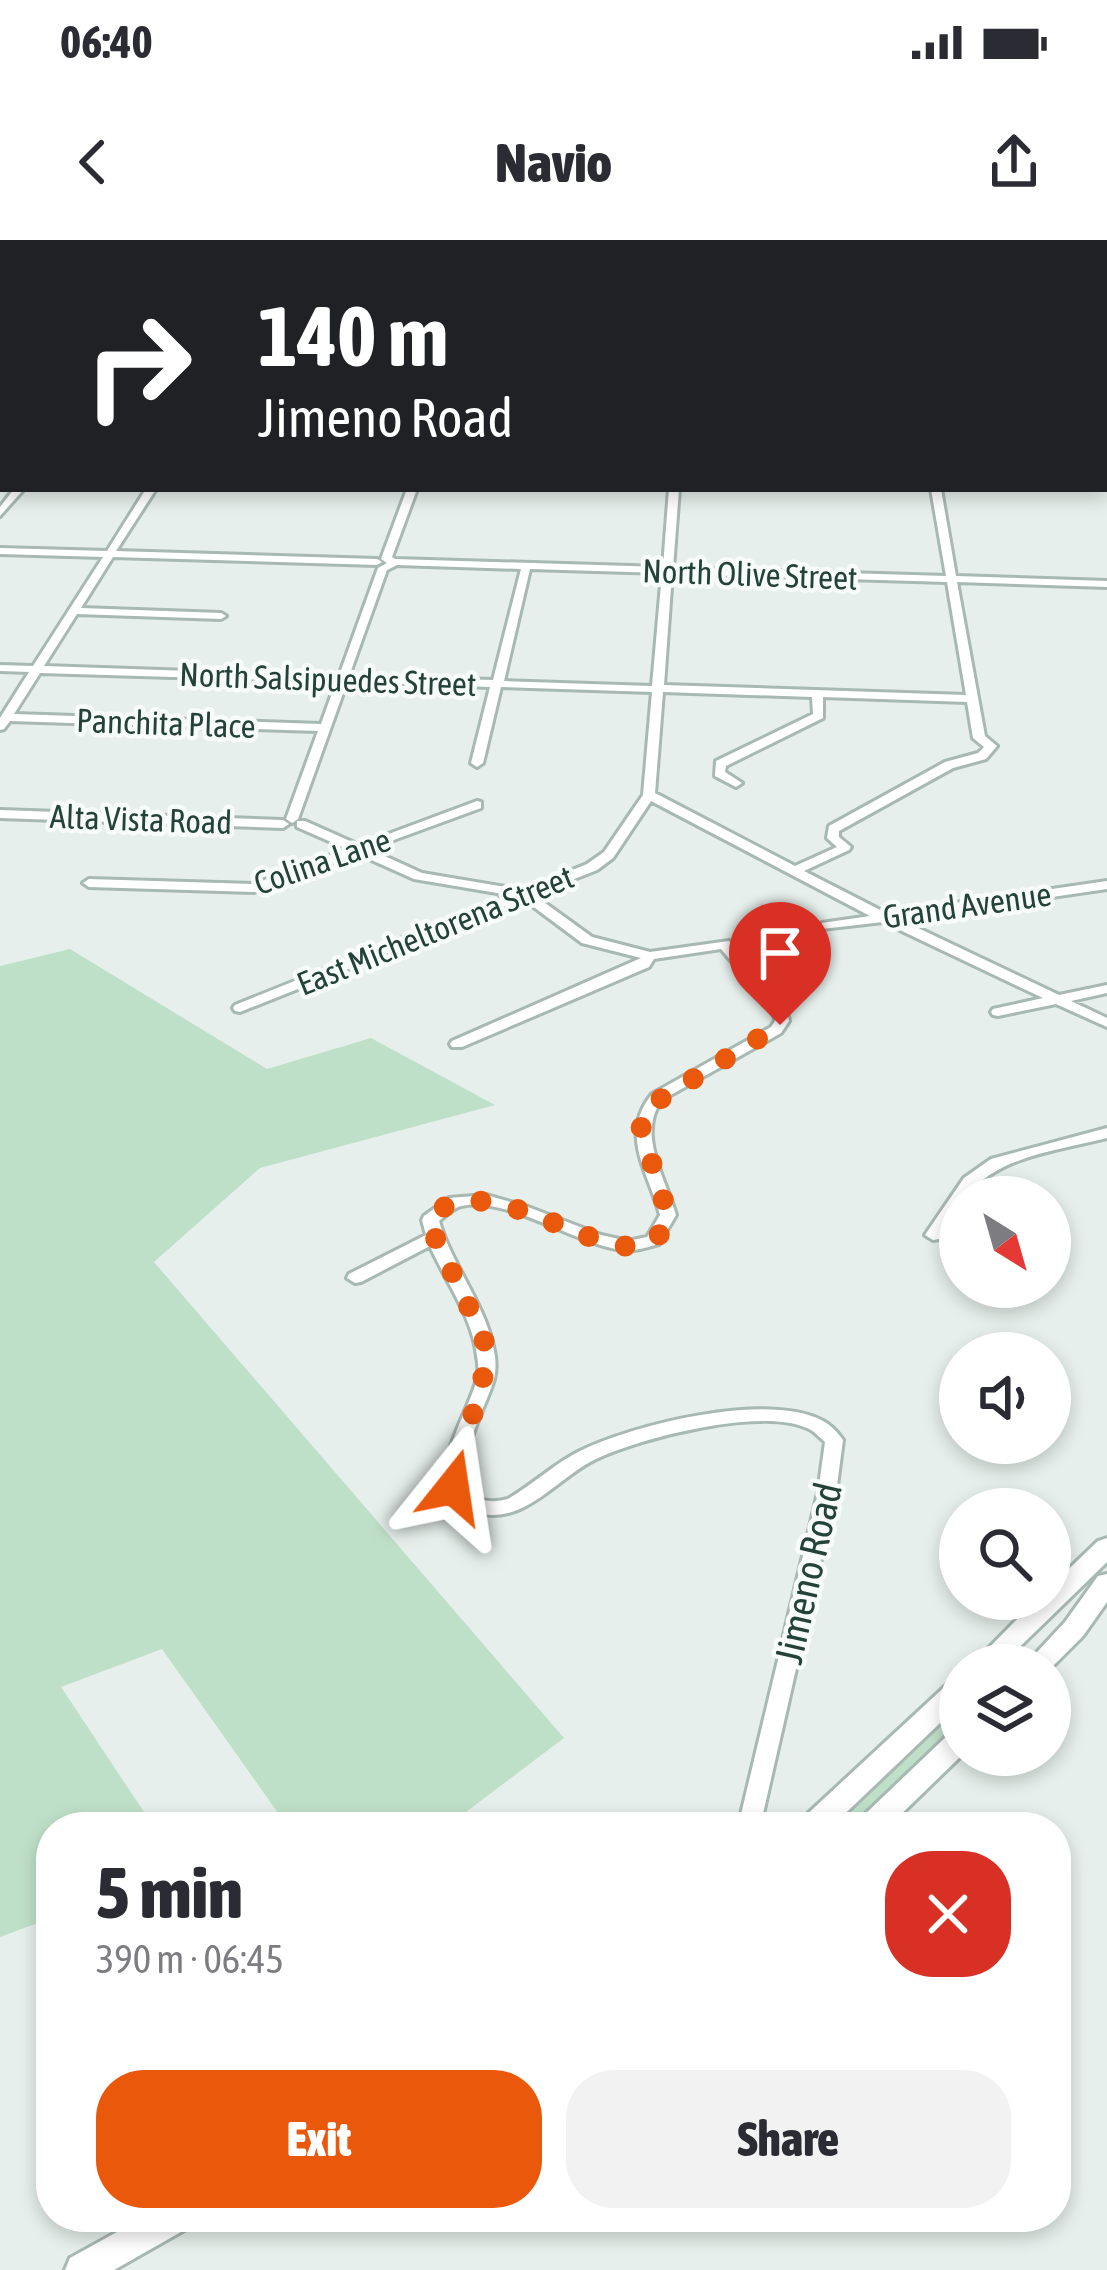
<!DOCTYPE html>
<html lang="en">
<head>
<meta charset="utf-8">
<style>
	:root { --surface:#fff; --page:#f2f2f3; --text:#2b2b33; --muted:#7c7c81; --accent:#ea580c }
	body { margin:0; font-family:"Asap Condensed",sans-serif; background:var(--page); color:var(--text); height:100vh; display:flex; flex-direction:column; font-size:45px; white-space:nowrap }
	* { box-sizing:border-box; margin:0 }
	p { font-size:39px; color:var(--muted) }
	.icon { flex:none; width:66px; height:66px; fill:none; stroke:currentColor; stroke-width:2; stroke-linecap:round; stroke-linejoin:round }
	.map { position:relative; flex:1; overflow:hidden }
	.panel { position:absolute; left:36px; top:1572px; width:1035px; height:420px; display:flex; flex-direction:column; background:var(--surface); border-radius:48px; box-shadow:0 6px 18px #0003 }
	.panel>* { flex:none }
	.hud { position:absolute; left:0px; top:0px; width:1107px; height:252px; box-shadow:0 6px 18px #0003; background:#202124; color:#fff; overflow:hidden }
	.needle { width:78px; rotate:143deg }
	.tools { position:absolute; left:939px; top:936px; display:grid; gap:24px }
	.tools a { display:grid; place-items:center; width:132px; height:132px; border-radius:50%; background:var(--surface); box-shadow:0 6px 18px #0003; font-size:60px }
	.pin { position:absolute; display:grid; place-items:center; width:102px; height:102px; color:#fff; margin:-123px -51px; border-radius:50% 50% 50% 0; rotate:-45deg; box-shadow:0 0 12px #0007 }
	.pin .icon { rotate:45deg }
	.me { position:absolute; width:132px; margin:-66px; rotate:15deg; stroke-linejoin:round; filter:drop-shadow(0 0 9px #0008) }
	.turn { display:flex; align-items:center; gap:42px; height:252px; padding:0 60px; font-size:54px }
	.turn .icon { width:156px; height:156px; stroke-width:2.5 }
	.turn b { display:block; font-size:84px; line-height:102px }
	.round { display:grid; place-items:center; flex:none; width:126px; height:126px; border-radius:48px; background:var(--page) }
	.summary { display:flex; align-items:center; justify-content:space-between; height:204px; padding:0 60px }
	h1 { font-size:72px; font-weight:800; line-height:90px }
	.button { display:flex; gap:24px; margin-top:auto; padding:24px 60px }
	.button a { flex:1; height:138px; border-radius:48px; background:var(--accent); color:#fff; font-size:48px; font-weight:800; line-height:138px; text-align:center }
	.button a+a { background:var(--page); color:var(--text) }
	.status { display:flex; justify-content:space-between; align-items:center; height:84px; padding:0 60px; background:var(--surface); direction:ltr }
	.status svg { height:33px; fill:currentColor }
	header { display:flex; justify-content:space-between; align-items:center; height:156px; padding:0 60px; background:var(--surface); font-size:54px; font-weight:800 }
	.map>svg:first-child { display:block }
	.green { fill:#bfe0c8 }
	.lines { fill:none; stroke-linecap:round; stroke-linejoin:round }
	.minor-casing { stroke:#a8b8b2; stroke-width:6 }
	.tertiary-casing { stroke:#a8b8b2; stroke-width:6 }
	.minor { fill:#fff; fill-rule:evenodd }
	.tertiary { fill:#fff; fill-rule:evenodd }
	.route { stroke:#ea580c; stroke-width:21; stroke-dasharray:0 37.8 }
	.labels { text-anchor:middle; stroke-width:9; stroke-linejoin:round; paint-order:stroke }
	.far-street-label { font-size:33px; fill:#24423a; stroke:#f7fbf9 }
	.street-label { font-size:39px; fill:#24423a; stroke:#f7fbf9 }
</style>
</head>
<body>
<div class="status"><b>06:40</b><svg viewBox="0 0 49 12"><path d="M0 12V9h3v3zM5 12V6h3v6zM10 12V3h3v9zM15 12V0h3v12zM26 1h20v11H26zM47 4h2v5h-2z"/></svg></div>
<header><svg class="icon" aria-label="back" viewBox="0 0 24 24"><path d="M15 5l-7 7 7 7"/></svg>Navio<svg class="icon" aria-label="share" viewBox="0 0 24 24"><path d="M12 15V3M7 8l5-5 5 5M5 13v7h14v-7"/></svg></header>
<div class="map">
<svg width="1107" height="2030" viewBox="0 0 1107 2030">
	<rect width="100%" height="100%" fill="#e6efeb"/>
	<!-- green -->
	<g class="green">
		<polygon points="70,709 267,829 371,798 495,865 260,928 154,1022 564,1498 446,1587 288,1587 162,1409 61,1447 154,1587 51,1587 51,1678 0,1697 0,726"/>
		<polygon points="960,1456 960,1491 860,1587 822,1587"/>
	</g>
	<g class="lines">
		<!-- minor casing -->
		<g class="minor-casing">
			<g id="minor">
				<polygon points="13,0 20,0 18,3 11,3"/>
				<polygon points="305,0 311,0 310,3 304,3"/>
				<polygon points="402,0 408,0 407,3 401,3"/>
				<polygon points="499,0 505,0 504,3 498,3"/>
				<polygon points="890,0 896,0 897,3 891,3"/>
				<polygon points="1087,0 1093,0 1095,3 1089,3"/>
				<polygon points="1104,30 1107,31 1107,41 1104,40"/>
				<rect x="0" y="66" width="3" height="4"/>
				<rect x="1104" y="91" width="3" height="4"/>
				<rect x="0" y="211" width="3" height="6"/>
				<rect x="1104" y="242" width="3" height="6"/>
				<polygon points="14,249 24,249 0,276 0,267"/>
				<path d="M 146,249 L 156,249 L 116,311 L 377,319 L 382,322 L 377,325 L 113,317 L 81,368 L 221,373 L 226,376 L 221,379 L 77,374 L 44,426 L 339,436 L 378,328 L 387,323 L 381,319 L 407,249 L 417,249 L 392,317 L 395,319 L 663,327 L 669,249 L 679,249 L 673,328 L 946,336 L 931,249 L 941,249 L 956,336 L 1107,341 L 1107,347 L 957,342 L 985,496 L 997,506 L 986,519 L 953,528 L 839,591 L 839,597 L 851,607 L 849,610 L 804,631 L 886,673 L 1107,641 L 1107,649 L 899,679 L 1059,755 L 1107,745 L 1107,753 L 1071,761 L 1107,778 L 1107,787 L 1056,764 L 998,776 L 993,775 L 991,772 L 993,769 L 1043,758 L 883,682 L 822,689 L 822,683 L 870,676 L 651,561 L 613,618 L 597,630 L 534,655 L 592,697 L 650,712 L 729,701 L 786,767 L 789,781 L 781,793 L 662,860 C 636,894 666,939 676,975 L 659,1004 C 647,1007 634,1012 622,1010 C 575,1004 505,955 461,966 C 453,968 445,976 439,981 C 452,1026 486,1065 494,1111 C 496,1120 496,1131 494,1139 C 487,1166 448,1231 473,1254 C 482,1263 497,1262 508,1259 C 532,1245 553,1225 578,1212 C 631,1185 769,1151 823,1181 C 831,1185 838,1193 843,1200 L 836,1253 L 760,1587 L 738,1587 L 818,1253 L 825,1202 C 820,1198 816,1193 811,1190 C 766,1165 640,1198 596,1219 C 556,1238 523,1288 474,1272 C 410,1252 473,1170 478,1134 C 479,1128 478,1122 477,1116 C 472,1076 446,1042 430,1006 L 361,1042 L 355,1043 L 347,1038 L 349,1034 L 426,995 L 422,980 L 424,976 L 449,958 L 486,955 L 528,967 L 601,995 L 628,1001 L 647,997 L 660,975 C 648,931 619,895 652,854 L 771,787 L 775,781 L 774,771 L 721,709 L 654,719 L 649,727 L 462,807 L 452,807 L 450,804 L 452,801 L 641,718 L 582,703 L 523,659 L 240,772 L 235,771 L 233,768 L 235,765 L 509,655 L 414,639 L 358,614 L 254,652 L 89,647 L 83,643 L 89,639 L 253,644 L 347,609 L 297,587 L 297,581 L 305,581 L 359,605 L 477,561 L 481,562 L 481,568 L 369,609 L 422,633 L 523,650 L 587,624 L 604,612 L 643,555 L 652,452 L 501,447 L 483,523 L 477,527 L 471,523 L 490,447 L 347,442 L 298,579 L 292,583 L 286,579 L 318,491 L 10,481 L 4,489 L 0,490 L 0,478 L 29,432 L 0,431 L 0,425 L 33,426 L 103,317 L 0,314 L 0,308 L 107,311 ZM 397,325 L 521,329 L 493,440 L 349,436 L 387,330 ZM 530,329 L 662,333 L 652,446 L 504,441 ZM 672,334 L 947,342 L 966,455 L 664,445 ZM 40,433 L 336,442 L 321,484 L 14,474 ZM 663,452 L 812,457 L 813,474 L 716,521 L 715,536 L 736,547 L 742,543 L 725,532 L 726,526 L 823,478 L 823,457 L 967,462 L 973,498 L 984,507 L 978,513 L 945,522 L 829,586 L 827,598 L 837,607 L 795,626 L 655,553 Z"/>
				<polygon points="0,570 283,580 289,584 283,588 0,578"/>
				<path d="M 1107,888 L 1107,898 C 1061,910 995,916 967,957 L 960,957 L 960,967 L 939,999 L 933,1000 L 925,995 L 964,938 L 991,919 Z"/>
			</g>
		</g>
		<!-- tertiary casing -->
		<g class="tertiary-casing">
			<g id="tertiary">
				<rect x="693" y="0" width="8" height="3"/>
				<polygon points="0,6 3,7 3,13 0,12"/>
				<rect x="1104" y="29" width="3" height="6"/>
				<polygon points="3,119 3,128 0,129 0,120"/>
				<rect x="1104" y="158" width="3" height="6"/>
				<polygon points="1107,1298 1107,1322 1001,1425 972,1425 1037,1359 1050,1359 1050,1347 1098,1301"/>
				<polygon points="1107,1334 1107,1362 1083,1396 1050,1429 1050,1425 1025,1425 1065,1382 1098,1336"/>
				<polygon points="960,1438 960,1464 831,1587 798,1587 802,1579 951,1441"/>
				<polygon points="960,1489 962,1515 888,1587 856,1587 860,1579 951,1492"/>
				<polygon points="144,1977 192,1977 188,1988 114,2030 65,2030 70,2018"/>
			</g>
		</g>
		<!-- minor -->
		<use href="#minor" class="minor"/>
		<!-- tertiary -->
		<use href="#tertiary" class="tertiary"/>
	</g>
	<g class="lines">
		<!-- route -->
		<path class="route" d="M 453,1247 L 488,1119 L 483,1096 L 432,991 L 434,974 C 500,917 646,1069 668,975 L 641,888 L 646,868 L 780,785"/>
	</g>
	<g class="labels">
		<!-- far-street labels -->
		<g class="far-street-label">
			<text transform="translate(750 334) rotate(2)" y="12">North Olive Street</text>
			<text transform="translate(328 439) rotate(2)" y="12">North Salsipuedes Street</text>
			<text transform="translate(166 483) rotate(2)" y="12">Panchita Place</text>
			<text transform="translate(141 579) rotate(2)" y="12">Alta Vista Road</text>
			<text transform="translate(322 621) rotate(-19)" y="12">Colina Lane</text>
			<text transform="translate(967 665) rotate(-8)" y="12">Grand Avenue</text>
			<text transform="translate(435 690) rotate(-22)" y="12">East Micheltorena Street</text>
		</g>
		<!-- street labels -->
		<g class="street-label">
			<text transform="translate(808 1333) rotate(-77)" y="14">Jimeno Road</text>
		</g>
	</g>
</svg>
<div class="tools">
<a><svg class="needle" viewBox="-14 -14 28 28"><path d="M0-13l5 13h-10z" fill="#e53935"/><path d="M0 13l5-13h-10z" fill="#7c7c81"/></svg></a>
<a><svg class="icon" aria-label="sound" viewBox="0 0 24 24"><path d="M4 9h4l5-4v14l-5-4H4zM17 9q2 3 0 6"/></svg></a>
<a><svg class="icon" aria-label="search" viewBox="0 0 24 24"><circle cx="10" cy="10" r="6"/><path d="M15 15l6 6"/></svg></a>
<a><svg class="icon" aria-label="layers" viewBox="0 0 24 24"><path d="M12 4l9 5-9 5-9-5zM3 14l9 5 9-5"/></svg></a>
</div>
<div class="pin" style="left:780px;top:785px;background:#d93025"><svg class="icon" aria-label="arrive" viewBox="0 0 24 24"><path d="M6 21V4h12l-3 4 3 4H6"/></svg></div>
<svg class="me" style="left:453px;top:1247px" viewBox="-20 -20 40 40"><path d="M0-17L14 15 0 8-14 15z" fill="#ea580c" stroke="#fff" stroke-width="4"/></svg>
<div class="hud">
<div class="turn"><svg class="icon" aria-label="right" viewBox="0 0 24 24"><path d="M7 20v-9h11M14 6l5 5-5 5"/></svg><div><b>140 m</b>Jimeno Road</div></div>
</div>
<section class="panel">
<div class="summary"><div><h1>5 min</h1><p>390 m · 06:45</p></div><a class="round" style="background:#d93025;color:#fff"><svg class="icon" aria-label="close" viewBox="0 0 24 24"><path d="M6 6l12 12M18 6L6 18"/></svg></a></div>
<div class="button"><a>Exit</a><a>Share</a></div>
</section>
</div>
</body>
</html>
